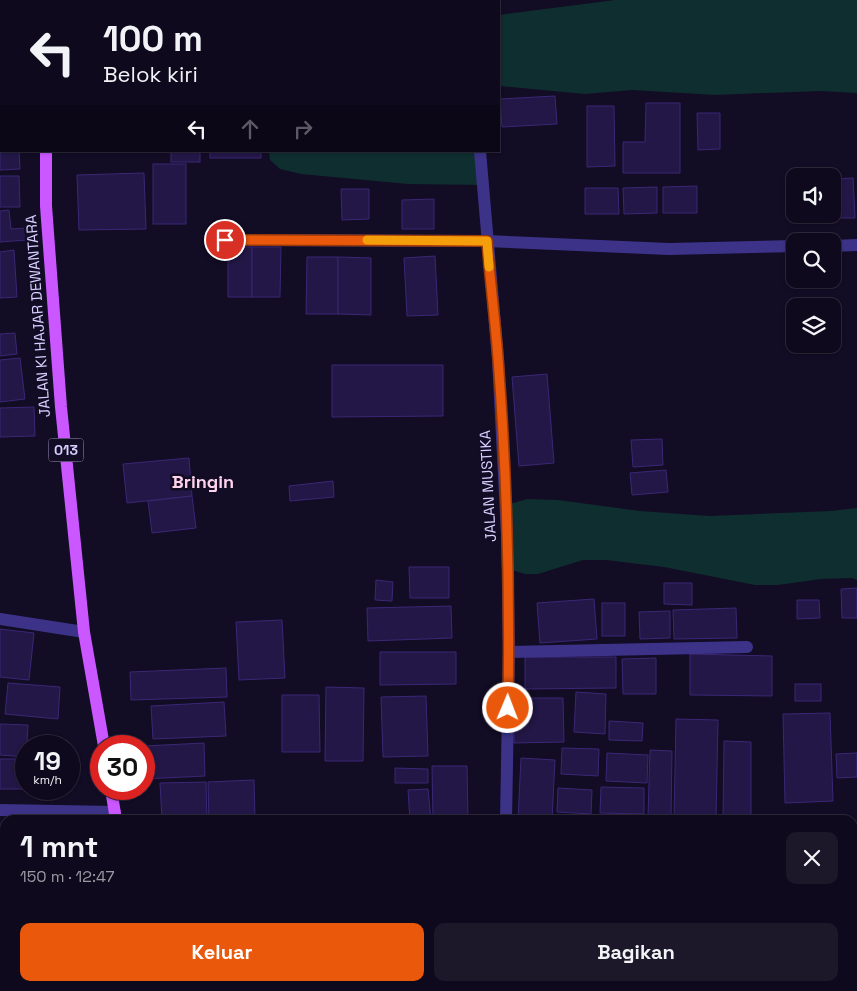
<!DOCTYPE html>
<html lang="id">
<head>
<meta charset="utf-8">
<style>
	:root { --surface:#0e091c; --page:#1c1729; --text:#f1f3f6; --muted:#9b9aa3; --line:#2e2a3b; --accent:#ea580c }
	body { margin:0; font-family:"Space Grotesk",sans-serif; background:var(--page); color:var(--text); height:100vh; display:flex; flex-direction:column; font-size:19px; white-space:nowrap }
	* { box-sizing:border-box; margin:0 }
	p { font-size:16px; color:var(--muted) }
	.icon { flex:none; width:28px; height:28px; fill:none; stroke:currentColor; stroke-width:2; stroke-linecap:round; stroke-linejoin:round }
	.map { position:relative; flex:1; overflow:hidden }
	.sheet { position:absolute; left:0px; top:815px; width:858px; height:176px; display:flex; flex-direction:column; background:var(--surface); border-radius:15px 15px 0 0; box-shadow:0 1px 4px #0004,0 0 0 1px var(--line) }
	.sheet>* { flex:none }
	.hud { position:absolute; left:0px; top:0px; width:500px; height:152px; box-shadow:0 1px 4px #0004,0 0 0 1px var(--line); background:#0e091c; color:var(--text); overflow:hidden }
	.fabs { position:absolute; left:786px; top:168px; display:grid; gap:10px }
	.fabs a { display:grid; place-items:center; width:55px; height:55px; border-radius:10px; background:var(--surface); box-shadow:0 1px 4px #0004,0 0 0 1px var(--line); font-size:25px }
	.speed { position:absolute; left:15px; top:735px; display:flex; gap:10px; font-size:25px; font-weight:700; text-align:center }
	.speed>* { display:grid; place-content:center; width:65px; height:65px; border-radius:50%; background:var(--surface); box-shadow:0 1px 4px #0004,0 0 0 1px var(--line); line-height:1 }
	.speed small { font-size:12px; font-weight:400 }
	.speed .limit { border:8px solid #d22; background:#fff; color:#111 }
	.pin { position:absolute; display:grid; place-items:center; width:42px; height:42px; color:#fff; margin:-21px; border:2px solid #fff; border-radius:50%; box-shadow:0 1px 5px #0007 }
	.me { position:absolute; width:55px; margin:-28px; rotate:1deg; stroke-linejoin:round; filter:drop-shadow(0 0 4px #0008) }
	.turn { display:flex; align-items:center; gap:18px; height:105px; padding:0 20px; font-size:22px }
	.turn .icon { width:65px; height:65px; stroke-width:2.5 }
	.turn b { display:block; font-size:35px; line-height:42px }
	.lanes { display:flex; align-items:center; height:48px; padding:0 20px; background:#0003; justify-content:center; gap:25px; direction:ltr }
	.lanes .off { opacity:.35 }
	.round { display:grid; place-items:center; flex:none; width:52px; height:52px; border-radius:10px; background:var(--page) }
	.head { display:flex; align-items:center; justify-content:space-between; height:85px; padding:0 20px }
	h1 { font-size:30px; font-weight:700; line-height:38px }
	.action { display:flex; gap:10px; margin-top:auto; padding:10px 20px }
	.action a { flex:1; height:58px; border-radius:10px; background:var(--accent); color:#fff; font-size:20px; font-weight:700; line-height:58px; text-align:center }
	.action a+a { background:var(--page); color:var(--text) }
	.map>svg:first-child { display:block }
	.green { fill:#0f2e2f }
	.building { fill:#231747; stroke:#3b2775 }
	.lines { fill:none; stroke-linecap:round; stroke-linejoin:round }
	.minor { stroke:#3c3388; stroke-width:12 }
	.major { stroke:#ca57ff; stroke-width:12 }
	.route-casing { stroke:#983908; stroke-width:12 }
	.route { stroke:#ea580c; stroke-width:9 }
	.slow { stroke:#f59e0b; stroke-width:9 }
	.labels { text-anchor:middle; stroke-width:5; stroke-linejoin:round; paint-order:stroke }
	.shield { fill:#120c25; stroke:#9d95be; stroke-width:1 }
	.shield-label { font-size:14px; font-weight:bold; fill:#d8d0ff }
	.street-label { font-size:15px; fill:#d8d0ff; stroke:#120c25 }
	.quarter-label { font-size:18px; font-weight:bold; fill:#ffd2ec; stroke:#120c25 }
</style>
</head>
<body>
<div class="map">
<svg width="857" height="991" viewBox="0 0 857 991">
	<rect width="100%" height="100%" fill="#120c25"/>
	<!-- green -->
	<g class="green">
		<polygon points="615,0 857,0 857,93 819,91 715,95 632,90 585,94 499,86 499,15"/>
		<polygon points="269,151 480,151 482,185 408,184 301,174 280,169 270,160"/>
		<polygon points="527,499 558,500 640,511 710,516 831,511 857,508 857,580 852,578 821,579 778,585 755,585 664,567 606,560 583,560 538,574 525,574 508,569 506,505"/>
	</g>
	<!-- building -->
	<g class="building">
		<polygon points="555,96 557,124 502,127 500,99"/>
		<polygon points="646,103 680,103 680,173 623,173 623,142 645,142"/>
		<polygon points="587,106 614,106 615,166 587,167"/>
		<polygon points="697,113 720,113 720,149 698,150"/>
		<polygon points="0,143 1,151 19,151 20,169 0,170"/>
		<rect x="171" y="151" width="29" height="11"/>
		<rect x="210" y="151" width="51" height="7"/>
		<rect x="153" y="164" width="33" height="60"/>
		<polygon points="144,173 146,229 79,230 77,175"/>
		<polygon points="0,176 19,176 20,207 0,207"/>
		<polygon points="853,178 855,218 836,218 835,179"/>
		<polygon points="697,186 697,213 663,213 663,187"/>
		<polygon points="657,187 657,213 624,214 623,188"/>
		<polygon points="585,188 618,188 619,214 585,214"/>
		<polygon points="341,189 369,189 369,219 342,220"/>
		<polygon points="434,199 434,229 402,229 402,200"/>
		<polygon points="9,210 11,229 27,228 27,240 0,242 0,211"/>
		<rect x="228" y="247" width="24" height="50"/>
		<polygon points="252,247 281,247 280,297 252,297"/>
		<polygon points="14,250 17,297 0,298 0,252"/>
		<polygon points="435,256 438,315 407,316 404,258"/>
		<polygon points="307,257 338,257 338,314 306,314"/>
		<polygon points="338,257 371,258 371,315 338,314"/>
		<polygon points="15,333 17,354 0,356 0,334"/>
		<polygon points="20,358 25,399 0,402 0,360"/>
		<polygon points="332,365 443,365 443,416 332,417"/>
		<polygon points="547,374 554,463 519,466 512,377"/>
		<polygon points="34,407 35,436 0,437 0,408"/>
		<polygon points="662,439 663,465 633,467 631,440"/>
		<polygon points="189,458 192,496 127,503 123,464"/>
		<polygon points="666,470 668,492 632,495 630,473"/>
		<polygon points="333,481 334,497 290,501 289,486"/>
		<polygon points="192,496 196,528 152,533 148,501"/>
		<polygon points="409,567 449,567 449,598 410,598"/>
		<polygon points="376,580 393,582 392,601 375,600"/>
		<polygon points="664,583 692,583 692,605 664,604"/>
		<polygon points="857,588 857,618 842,618 841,589"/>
		<polygon points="594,599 597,639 540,643 537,603"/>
		<polygon points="797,600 819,600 820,618 797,619"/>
		<rect x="602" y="603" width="23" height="33"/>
		<polygon points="451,606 452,638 368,641 367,608"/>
		<polygon points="736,608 737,638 674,639 673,610"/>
		<polygon points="670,611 670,638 640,639 639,612"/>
		<polygon points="282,620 285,678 239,680 236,622"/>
		<polygon points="0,629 34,633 29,680 0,677"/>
		<polygon points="380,652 456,652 456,684 380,685"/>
		<polygon points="690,654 772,656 772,696 690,695"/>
		<polygon points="525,657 616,657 616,688 525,689"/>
		<polygon points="656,658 656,694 623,694 622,659"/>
		<polygon points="226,668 227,697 131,700 130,672"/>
		<polygon points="8,683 60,687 58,719 5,714"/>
		<rect x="795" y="684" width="26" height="17"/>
		<polygon points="326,687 364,688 363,761 325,761"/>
		<polygon points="576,692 606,694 605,734 574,732"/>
		<polygon points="282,695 319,695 320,752 282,752"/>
		<polygon points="426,696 428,756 383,757 381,697"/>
		<polygon points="514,698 563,698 564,742 514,743"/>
		<polygon points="224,702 226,736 153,739 151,706"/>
		<polygon points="830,713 833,801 785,803 783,714"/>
		<polygon points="676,719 718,720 716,820 674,820"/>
		<polygon points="609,721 643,723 642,741 609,740"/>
		<polygon points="0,724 28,725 26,757 0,755"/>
		<polygon points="724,741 751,742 751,820 723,820"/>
		<polygon points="204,743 205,776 144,779 144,746"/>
		<polygon points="562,748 599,749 598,776 561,774"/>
		<polygon points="650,750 672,751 671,817 648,816"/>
		<polygon points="607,753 648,755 647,783 606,781"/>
		<polygon points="857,753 857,777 837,778 836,754"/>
		<polygon points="521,758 555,760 552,820 518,820"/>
		<polygon points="0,759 26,759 26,789 54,789 0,789"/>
		<polygon points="432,766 467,766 468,820 433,820"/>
		<polygon points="395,768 428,769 428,783 395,783"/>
		<polygon points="254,780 255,818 209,820 208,782"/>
		<polygon points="206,782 207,820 162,820 160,783"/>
		<polygon points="601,787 644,788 644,814 600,813"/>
		<polygon points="558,788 592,790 591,814 557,812"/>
		<polygon points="428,789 431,820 410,820 408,790"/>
		<polygon points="0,832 5,833 5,868 0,868"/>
		<polygon points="852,889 857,889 855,967 852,967"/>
		<rect x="0" y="918" width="5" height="46"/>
		<polygon points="852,967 857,967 857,991 829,991 829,986 852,986"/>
		<polygon points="3,972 5,972 5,986 55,986 55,991 3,991"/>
		<polygon points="712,986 779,986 779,991 711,991"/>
		<rect x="788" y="986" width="36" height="5"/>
	</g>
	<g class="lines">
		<!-- minor -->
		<g class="minor">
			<polyline points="472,0 472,1"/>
			<polyline points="480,151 498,359 507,534 509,652 506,820"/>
			<polyline points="225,240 487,241 669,249 795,246"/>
			<polyline points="832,246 857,245"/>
			<polyline points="0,619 84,632"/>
			<polyline points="509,652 747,647"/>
			<polyline points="0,810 115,812"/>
			<polyline points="852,862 857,862"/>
		</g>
		<!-- major -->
		<g class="major">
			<polyline points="46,1 46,0"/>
			<polyline points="46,151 46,206 61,407 84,632 104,746"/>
			<polyline points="111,789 116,820"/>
			<polyline points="141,986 142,991"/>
		</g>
	</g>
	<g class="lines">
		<!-- route casing -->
		<g class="route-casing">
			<path id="route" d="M 225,240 L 487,241 C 490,280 495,319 498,358 C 507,474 510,591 508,708"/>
		</g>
		<!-- route -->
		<use href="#route" class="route"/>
		<!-- slow -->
		<polyline class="slow" points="367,240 487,241 489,267"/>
	</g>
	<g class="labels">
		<!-- shield labels -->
		<rect class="shield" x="48.5" y="438.5" width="35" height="23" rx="4"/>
		<g class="shield-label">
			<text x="66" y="455">013</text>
		</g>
		<!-- street labels -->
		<g class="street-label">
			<text transform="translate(38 316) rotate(-94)" y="5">JALAN KI HAJAR DEWANTARA</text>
			<text transform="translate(488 486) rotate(-93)" y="5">JALAN MUSTIKA</text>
		</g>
		<!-- quarter labels -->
		<g class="quarter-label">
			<text x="203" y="488">Bringin</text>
		</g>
	</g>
</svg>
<div class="fabs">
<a><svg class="icon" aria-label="sound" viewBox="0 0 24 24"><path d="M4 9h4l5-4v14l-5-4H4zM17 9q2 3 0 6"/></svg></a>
<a><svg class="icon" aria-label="search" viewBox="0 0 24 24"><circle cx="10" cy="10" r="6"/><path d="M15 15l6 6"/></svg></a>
<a><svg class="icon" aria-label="layers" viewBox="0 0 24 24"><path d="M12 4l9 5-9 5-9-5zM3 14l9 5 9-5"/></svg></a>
</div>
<div class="speed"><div>19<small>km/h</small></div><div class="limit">30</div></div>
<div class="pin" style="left:225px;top:240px;background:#d93025"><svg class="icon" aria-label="arrive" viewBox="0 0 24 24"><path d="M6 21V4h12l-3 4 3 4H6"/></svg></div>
<svg class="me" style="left:508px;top:708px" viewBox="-20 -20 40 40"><circle r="17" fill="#ea580c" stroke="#fff" stroke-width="3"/><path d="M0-11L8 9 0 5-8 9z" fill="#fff"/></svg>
<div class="hud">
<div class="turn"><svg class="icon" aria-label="left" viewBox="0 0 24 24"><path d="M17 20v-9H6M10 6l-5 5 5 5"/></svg><div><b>100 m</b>Belok kiri</div></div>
<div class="lanes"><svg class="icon" aria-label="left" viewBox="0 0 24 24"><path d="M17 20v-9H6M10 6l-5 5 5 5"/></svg><svg class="icon off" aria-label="ahead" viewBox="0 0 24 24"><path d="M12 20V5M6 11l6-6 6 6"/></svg><svg class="icon off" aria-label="right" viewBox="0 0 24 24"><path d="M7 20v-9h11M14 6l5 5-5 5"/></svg></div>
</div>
<section class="sheet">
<div class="head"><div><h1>1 mnt</h1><p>150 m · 12:47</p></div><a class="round"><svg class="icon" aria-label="close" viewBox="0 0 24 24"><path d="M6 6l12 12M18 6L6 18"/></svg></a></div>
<div class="action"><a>Keluar</a><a>Bagikan</a></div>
</section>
</div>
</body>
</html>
